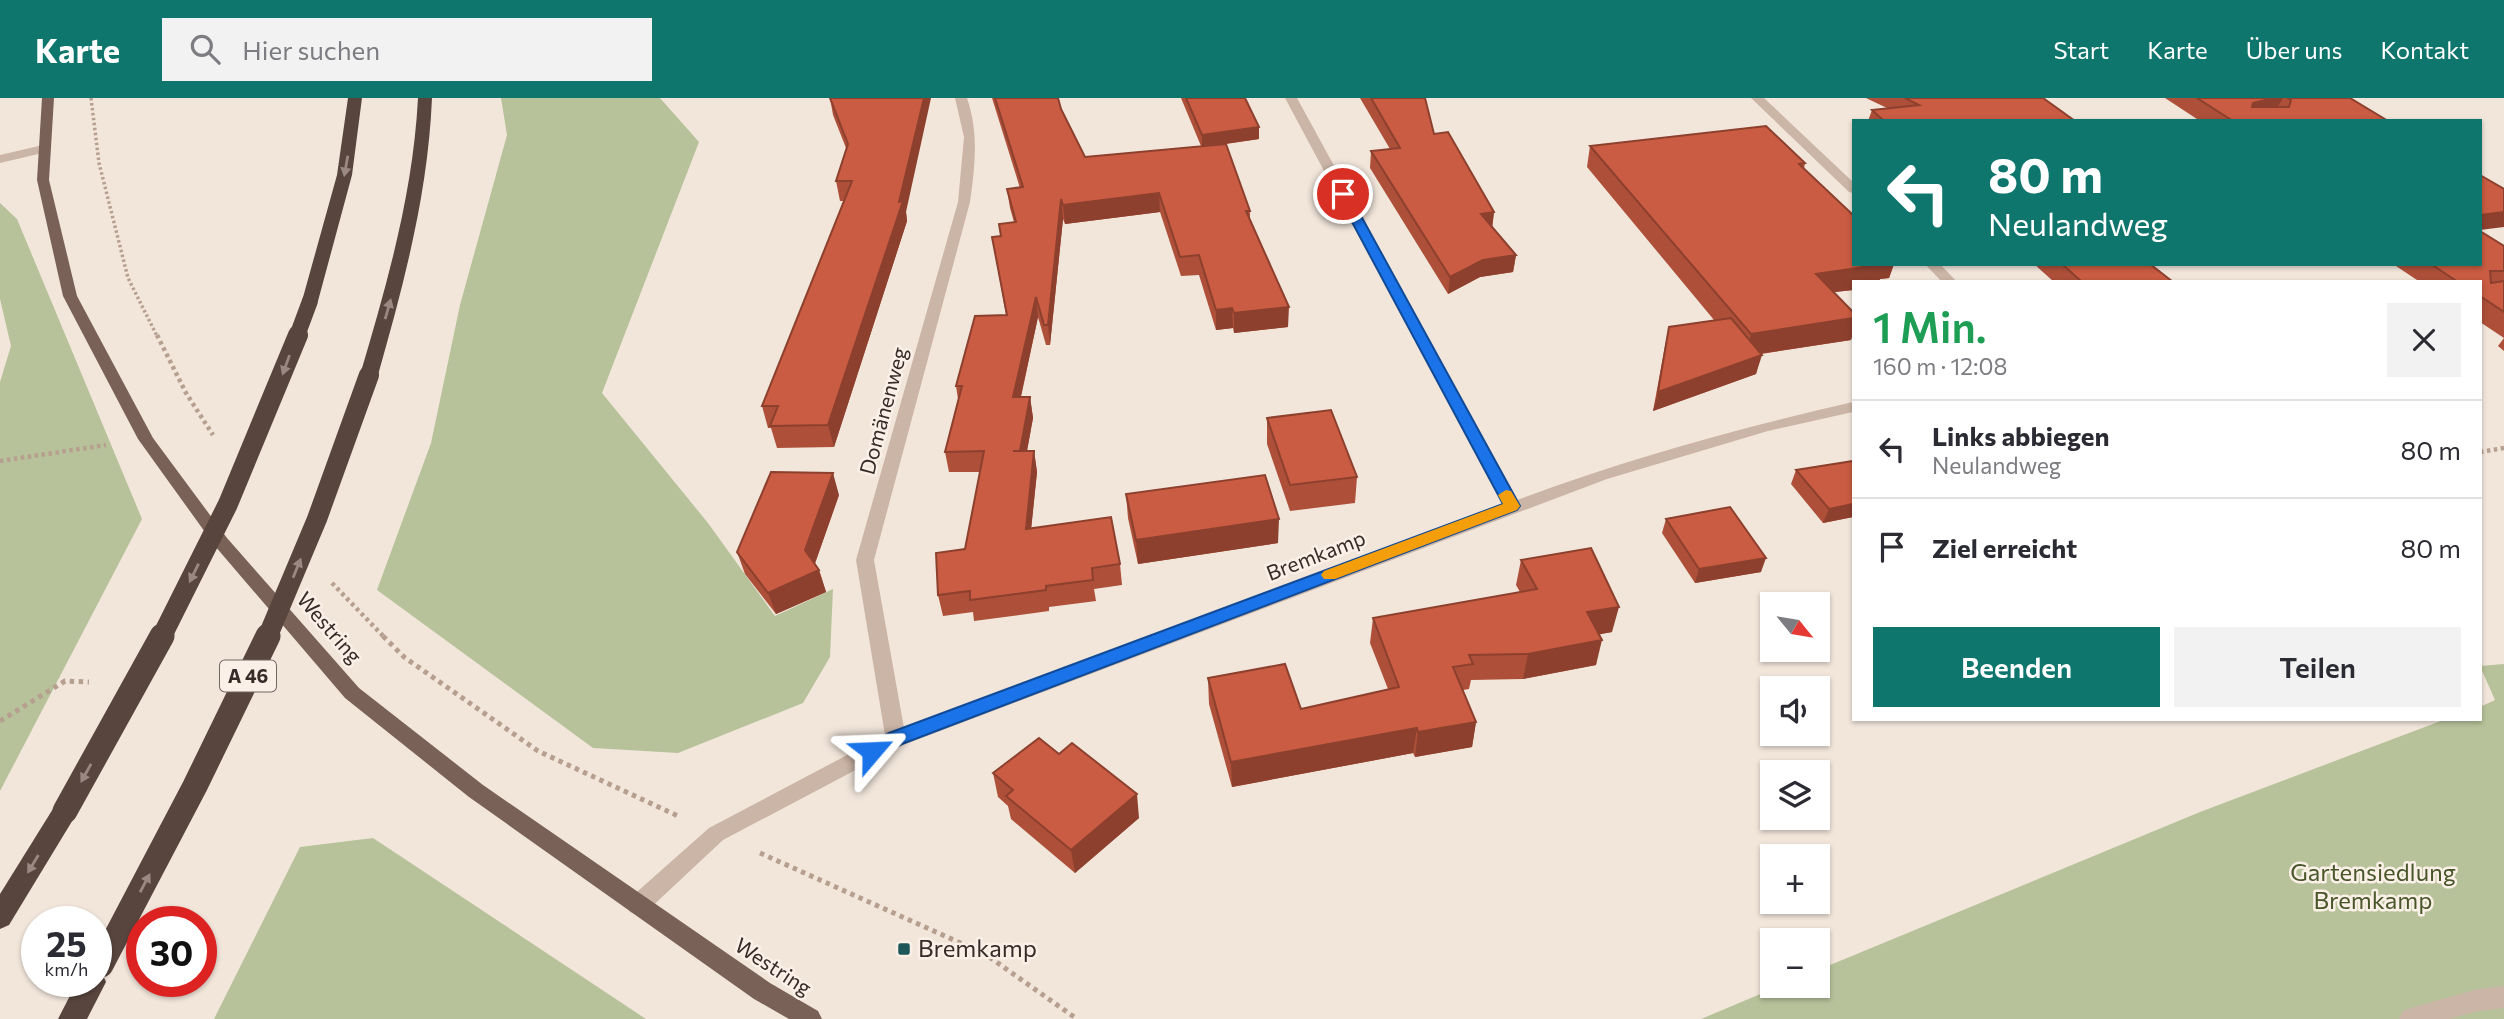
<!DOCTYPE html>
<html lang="de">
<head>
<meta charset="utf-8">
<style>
	:root { --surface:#fff; --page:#f2f2f3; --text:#2b2b33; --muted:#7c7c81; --line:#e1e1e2; --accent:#0f766e }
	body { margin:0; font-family:Commissioner,sans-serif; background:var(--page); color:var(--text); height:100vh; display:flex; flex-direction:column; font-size:26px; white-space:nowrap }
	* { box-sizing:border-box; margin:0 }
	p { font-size:23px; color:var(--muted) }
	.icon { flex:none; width:38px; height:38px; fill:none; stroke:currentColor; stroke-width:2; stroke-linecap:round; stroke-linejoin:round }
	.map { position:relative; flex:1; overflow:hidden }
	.sheet { position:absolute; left:1852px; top:182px; width:630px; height:441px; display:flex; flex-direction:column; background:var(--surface); border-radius:0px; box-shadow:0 2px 5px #0004 }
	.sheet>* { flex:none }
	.hud { position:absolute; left:1852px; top:21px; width:630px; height:147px; border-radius:0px; box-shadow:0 2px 5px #0004; background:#0f766e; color:#fff; overflow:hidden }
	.needle { width:46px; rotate:120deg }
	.controls { position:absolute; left:1760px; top:494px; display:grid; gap:14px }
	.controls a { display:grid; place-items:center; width:70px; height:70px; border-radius:0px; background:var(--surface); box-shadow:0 2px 5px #0004; font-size:35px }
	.speed { position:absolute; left:21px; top:808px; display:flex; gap:14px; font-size:35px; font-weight:700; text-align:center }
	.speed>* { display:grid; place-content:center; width:91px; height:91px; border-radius:50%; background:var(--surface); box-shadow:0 2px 5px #0004; line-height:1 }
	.speed small { font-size:18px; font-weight:400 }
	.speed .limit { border:10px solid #d22; background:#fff; color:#111 }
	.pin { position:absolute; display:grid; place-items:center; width:60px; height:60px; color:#fff; margin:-30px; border:4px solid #fff; border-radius:50%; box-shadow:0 2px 7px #0007 }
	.me { position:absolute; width:77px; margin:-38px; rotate:64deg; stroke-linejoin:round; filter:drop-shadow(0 0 5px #0008) }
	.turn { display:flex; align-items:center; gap:24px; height:147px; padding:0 21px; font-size:32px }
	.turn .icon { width:91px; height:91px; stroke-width:2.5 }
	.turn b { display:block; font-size:49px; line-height:60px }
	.round { display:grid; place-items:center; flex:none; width:74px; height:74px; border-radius:0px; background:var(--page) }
	.headline { display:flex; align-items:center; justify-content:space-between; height:119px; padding:0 21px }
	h1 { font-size:42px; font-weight:600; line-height:52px; color:#1e9e55 }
	.primary-button { display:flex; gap:14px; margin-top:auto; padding:14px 21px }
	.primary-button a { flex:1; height:80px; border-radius:0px; background:var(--accent); color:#fff; font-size:28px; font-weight:600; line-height:80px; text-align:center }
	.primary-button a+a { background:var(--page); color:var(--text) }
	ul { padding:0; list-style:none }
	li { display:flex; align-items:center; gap:21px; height:98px; padding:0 21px; border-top:2px solid var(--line) }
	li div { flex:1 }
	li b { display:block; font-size:26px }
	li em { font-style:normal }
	header { display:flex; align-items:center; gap:42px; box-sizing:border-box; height:98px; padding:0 35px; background:var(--accent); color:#fff }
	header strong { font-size:33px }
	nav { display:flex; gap:38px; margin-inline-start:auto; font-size:24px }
	.search { width:490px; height:63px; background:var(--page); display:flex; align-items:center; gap:18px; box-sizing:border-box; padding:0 24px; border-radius:0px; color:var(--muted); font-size:26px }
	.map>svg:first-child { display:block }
	.green { fill:#b7c29a }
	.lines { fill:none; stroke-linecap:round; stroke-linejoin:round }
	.path-far2 { stroke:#b79f90; stroke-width:3.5; stroke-dasharray:2.5 2.5; stroke-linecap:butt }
	.path-far1 { stroke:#b79f90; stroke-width:4.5; stroke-dasharray:3.5 3.5; stroke-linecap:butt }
	.path { stroke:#b79f90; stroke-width:5; stroke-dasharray:4.5 4.5; stroke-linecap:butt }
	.minor { fill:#cbb5a6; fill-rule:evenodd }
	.major { fill:#796158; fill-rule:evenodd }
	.highway { fill:#58453e; fill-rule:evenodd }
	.highway-bridge-far2 { stroke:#58453e; stroke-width:16 }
	.highway-bridge-far1 { stroke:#58453e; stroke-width:20 }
	.highway-bridge { stroke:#58453e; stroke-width:25 }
	.wall { fill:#ad4f39 }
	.shaded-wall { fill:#8d402e }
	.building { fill:#c95c42; stroke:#8d402e; stroke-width:2 }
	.oneway { fill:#998982 }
	.route { fill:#1a73e8; stroke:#114b97; stroke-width:2 }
	.slow { fill:#f59e0b }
	.poi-dot { fill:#1c5859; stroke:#faf0e7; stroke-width:2.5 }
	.labels { text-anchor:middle; stroke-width:5; stroke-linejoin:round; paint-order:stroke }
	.shield { fill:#faf0e7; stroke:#726661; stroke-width:2 }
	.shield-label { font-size:19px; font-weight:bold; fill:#372b27 }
	.street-label { font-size:21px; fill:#372b27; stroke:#faf0e7 }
	.near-park-label { font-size:24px; fill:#48562a; stroke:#faf0e7 }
	.near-poi-label { font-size:24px; fill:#372b27; stroke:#faf0e7; text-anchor:start }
</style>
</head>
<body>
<header>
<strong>Karte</strong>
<div class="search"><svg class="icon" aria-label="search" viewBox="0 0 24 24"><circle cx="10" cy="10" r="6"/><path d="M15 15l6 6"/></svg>Hier suchen</div>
<nav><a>Start</a><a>Karte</a><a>Über uns</a><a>Kontakt</a></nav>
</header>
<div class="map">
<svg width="2504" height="921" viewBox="0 0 2504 921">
	<rect width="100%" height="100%" fill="#f2e6db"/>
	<!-- green -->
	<g class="green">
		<polygon points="501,0 660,0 699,44 602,295 708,425 775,518 833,491 830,559 803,605 678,655 593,650 377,492 431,345 460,207 507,37"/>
		<polygon points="0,105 17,121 142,421 0,693 0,284 11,248 0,201"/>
		<polygon points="2504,566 2504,921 1701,921 1782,887 1818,887 1818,872 2200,714 2446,621 2480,621 2480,609 2495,602 2480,568"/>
		<polygon points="373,740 646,921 214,921 300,749"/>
	</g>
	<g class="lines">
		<!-- path-far2 -->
		<polyline class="path-far2" points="91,0 99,65 128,180 157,238"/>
		<!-- path-far1 -->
		<g class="path-far1">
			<polyline points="157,237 186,295 213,337"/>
			<polyline points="2480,354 2504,350"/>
			<polyline points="0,363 106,347"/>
			<polyline points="332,485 385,540"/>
		</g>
		<!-- path -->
		<g class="path">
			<polyline points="383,538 404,559 538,653 678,718"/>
			<polyline points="0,623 65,583 89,584"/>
			<polyline points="760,755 985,856 1077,921"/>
		</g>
		<!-- minor -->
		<g class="minor">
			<path d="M 955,0 L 967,0 C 979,35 975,68 970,104 L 874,462 L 904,630 L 1503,407 L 1285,0 L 1297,0 L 1517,402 C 1627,361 1739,330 1853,304 L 1853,314 L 1768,333 L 1607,381 L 903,647 L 723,742 L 646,814 L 638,817 L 630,814 L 627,807 L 630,800 L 709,730 L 885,637 L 856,462 L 958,104 L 964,39 Z"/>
			<polygon points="1751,0 1764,0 1853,84 1853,95 1849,94"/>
			<polygon points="43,47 47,48 47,54 0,65 0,57"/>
			<polygon points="1925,166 1940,166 1957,184 1942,184"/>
			<polygon points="2504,888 2504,910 2478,913 2449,921 2399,921 2403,913 2411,910 2478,891"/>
		</g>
		<!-- major -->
		<polygon class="major" points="42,0 54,0 49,82 77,198 153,340 227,440 359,590 483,687 770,885 818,913 822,921 789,921 754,901 469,699 345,600 215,448 138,341 63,198 37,82"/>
		<!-- highway -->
		<g class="highway">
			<polygon points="348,0 362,0 352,77 318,203 310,208 302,203 337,77"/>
			<path d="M 418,0 L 432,0 C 428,96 404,185 378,277 L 369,282 L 360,277 C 387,186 413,96 418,0 Z"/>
			<polygon points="65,703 74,706 77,713 74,720 9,827 0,831 0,796 56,706"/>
			<polygon points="96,873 102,875 106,884 87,921 58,921 77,884 96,884"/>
		</g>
		<!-- highway-bridge-far2 -->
		<polyline class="highway-bridge-far2" points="297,238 310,203"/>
		<!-- highway-bridge-far1 -->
		<g class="highway-bridge-far1">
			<polyline points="161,540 228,406 298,237"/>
			<polyline points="267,540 317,421 369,277"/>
		</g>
		<!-- highway-bridge -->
		<g class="highway-bridge">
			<polyline points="65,713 162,538"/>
			<polyline points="101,867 195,688 268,538"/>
		</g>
	</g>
	<!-- wall -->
	<g class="wall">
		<polygon points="830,0 906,114 907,123 834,349 777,350 771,330 768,330 762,308 844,103 840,103 836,83 846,50 833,17"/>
		<polygon points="992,0 1058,0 1061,11 1085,59 1201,48 1181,0 1245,0 1259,41 1226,46 1250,113 1250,122 1288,229 1234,235 1233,230 1216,232 1199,177 1181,178 1160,114 1065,126 1063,121 1050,247 1046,247 1038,219 1021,299 1030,299 1033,320 1027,353 1034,353 1037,374 1031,431 1120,466 1122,487 1094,491 1096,503 1049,509 1049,513 974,523 973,514 943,518 938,497 965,451 980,374 949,374 945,354 958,301 956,288 1006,217 992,139 1001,138 1014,124 1010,110 1007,91 1020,90"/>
		<polygon points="1360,0 1425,0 1434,36 1494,114 1492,129 1516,157 1513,174 1480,179 1448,196 1370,70 1371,53 1390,51"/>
		<polygon points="1866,0 2043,0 2075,23 1868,23 1872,12 1887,10"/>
		<polygon points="2165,0 2350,0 2388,23 2200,23"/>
		<polygon points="1590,48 1805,65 1804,71 1853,166 1894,166 1889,180 1880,181 1879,184 1853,184 1853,192 1834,194 1853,214 1853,235 1851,242 1761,256 1756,276 1653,313 1665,248 1669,229 1714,222 1587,69"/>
		<polygon points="2504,148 2504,253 2498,248 2504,240 2480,224 2480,184 2420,184 2393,166 2480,166"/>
		<polygon points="2034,166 2150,166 2173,184 2054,184"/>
		<polygon points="1267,320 1357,379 1355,405 1290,413 1267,346"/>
		<polygon points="1853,363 1853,419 1823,425 1791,386 1796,372"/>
		<polygon points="1126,396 1278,445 1138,466 1128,420"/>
		<polygon points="839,397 815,465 819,472 826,494 776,516 745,476 737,454"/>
		<polygon points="1666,421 1761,474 1695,485 1662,435"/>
		<polygon points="1521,462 1612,534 1599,536 1596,567 1523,581 1471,582 1469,591 1463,592 1476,624 1472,649 1415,659 1413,655 1232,689 1209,606 1208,580 1301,611 1388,591 1370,545 1373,520 1520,494 1516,487"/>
		<polygon points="993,675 1139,720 1075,775 1011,721 1008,708 998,699"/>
	</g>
	<!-- shaded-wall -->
	<g class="shaded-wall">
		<polygon points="924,0 931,0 906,114 907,123 834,349 828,327"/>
		<polygon points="2273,0 2283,0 2275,13 2244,20 2253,5"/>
		<polygon points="1259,29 1259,41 1202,49 1202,37"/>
		<polygon points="1159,95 1160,114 1065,126 1063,107"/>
		<polygon points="1061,101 1063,121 1050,247 1048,227"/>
		<polygon points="1494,114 1492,131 1481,116"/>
		<polygon points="2504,114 2504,129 2480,132 2480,117"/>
		<polygon points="1516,157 1513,174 1480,179 1448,196 1450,179 1483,162"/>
		<polygon points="1877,166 1894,166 1889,180 1880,181 1879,184 1853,184 1853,192 1809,197 1816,176"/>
		<polygon points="1036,199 1038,219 1016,320 1013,299"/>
		<polygon points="1289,209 1288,229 1234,235 1234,215"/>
		<polygon points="1232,210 1233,230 1216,232 1216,212"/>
		<polygon points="1853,220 1853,235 1851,242 1745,258 1751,236"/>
		<polygon points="1762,257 1756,276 1653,313 1658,294"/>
		<polygon points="1030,299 1033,320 1023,374 1020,353"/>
		<polygon points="1034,353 1037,374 1029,452 1026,431"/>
		<polygon points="833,375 839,397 812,474 805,452"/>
		<polygon points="1853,406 1853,419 1823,425 1829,411"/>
		<polygon points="1279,421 1278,445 1138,466 1136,442"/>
		<polygon points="1766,460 1761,474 1695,485 1699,471"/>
		<polygon points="819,472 826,494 776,516 768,495"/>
		<polygon points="1619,509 1612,534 1581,540 1587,514"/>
		<polygon points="1602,542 1596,567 1523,581 1528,556"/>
		<polygon points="1476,624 1472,649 1415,659 1418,634"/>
		<polygon points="1417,630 1413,655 1232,689 1231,664"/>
		<polygon points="1137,696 1139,720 1075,775 1071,752"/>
	</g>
	<!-- building -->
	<g class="building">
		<polygon points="830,0 924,0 899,104 903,103 828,327 770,328 778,308 762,308 852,83 836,83 848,46"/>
		<polygon points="995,0 1058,0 1061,11 1085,59 1226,46 1250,113 1246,113 1289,209 1234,215 1232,210 1216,212 1199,157 1180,159 1159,95 1063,107 1061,101 1048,227 1044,227 1036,199 1013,299 1030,299 1020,353 1013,353 1034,353 1026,431 1111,419 1120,466 1092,470 1093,482 1046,488 1046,492 970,502 970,493 938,497 936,455 965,451 984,353 945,354 962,288 956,288 975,218 1007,217 992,139 1001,138 999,126 1016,124 1007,91 1023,89"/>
		<polygon points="1186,0 1245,0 1259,29 1202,37"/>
		<polygon points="1371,0 1425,0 1434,36 1448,34 1494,114 1481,116 1516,157 1483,162 1450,179 1371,53 1400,50"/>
		<polygon points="1905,0 2043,0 2075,23 1884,23 1872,12 1919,7"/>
		<polygon points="2197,0 2273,0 2253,5 2252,9 2289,9 2291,2 2288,0 2350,0 2388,23 2233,23"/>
		<polygon points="1766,28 1805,65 1799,66 1853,117 1853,166 1885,166 1816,176 1853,214 1853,220 1751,236 1590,48"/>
		<polygon points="2480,77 2504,91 2504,114 2480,117"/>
		<polygon points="2480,133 2504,148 2504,173 2490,173 2491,185 2504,183 2504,214 2480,198 2480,184 2458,184 2431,166 2480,166"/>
		<polygon points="2062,166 2150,166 2173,184 2082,184"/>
		<polygon points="1731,220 1762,257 1658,294 1669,229"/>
		<polygon points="1331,312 1357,379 1290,387 1267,320"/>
		<polygon points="1853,363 1853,406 1829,411 1796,372"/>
		<polygon points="771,374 833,375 805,452 819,472 768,495 737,454"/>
		<polygon points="1265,377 1279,421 1136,442 1126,396"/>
		<polygon points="1730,409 1766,460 1699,471 1666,421"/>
		<polygon points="1591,450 1619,509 1587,514 1602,542 1528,556 1469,557 1473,566 1453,569 1476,624 1418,634 1417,630 1231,664 1208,580 1285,566 1301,611 1399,589 1373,520 1537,491 1521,462"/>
		<polygon points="1039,640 1059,656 1072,645 1137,696 1071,752 1006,698 1013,692 993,675"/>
	</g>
	<!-- one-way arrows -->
	<defs><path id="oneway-solid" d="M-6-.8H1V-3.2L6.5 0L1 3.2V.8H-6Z" transform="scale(1.75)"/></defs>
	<g class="oneway">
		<use href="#oneway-solid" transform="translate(346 68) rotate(100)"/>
		<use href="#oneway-solid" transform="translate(388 211) rotate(-74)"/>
		<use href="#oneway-solid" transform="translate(286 267) rotate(110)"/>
		<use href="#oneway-solid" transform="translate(297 470) rotate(-68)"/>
		<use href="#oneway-solid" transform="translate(194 475) rotate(116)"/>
		<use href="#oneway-solid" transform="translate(86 675) rotate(119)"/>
		<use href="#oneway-solid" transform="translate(33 766) rotate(121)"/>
		<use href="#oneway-solid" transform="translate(145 785) rotate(-62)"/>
	</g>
	<!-- route -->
	<path class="route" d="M 1339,94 L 1349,96 L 1520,408 L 1517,412 L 902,646 C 891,651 878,662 866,658 L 863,653 L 866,648 L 889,635 L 1503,406 L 1337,96 Z"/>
	<!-- slow -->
	<polygon class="slow" points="1506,392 1511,393 1520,408 1517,412 1335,481 1324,481 1321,477 1324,473 1503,406 1498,397"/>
	<!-- markers -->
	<rect class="poi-dot" x="897" y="844" width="14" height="14" rx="3.5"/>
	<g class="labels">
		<!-- shield labels -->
		<rect class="shield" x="220" y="562.5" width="56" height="31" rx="5"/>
		<g class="shield-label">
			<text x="248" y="585">A 46</text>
		</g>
		<!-- street labels -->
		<g class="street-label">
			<text transform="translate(884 313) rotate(-75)" y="7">Domänenweg</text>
			<text transform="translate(1316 458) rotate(-21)" y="7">Bremkamp</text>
			<text transform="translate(329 530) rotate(49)" y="7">Westring</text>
			<text transform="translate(773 869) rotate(33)" y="7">Westring</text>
		</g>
		<!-- near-park labels -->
		<g class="near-park-label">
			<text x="2373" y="783">Gartensiedlung<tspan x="2373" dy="28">Bremkamp</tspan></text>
		</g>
		<!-- near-poi labels -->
		<g class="near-poi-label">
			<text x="918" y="859">Bremkamp</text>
		</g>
	</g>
</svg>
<div class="controls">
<a><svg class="needle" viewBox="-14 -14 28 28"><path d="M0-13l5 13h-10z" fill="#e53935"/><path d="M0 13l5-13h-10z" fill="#7c7c81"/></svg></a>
<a><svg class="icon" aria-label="sound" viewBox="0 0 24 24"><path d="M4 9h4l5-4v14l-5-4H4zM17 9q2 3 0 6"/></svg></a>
<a><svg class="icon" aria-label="layers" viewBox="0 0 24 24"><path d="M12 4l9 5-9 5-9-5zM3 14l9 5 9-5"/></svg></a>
<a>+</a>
<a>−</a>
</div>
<div class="speed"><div>25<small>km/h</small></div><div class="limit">30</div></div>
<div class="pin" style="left:1343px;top:96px;background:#d93025"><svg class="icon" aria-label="arrive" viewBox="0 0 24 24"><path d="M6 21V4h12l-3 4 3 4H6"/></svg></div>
<svg class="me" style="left:872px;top:653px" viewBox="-20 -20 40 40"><path d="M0-17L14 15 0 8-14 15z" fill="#1a73e8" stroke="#fff" stroke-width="4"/></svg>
<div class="hud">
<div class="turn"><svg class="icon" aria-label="left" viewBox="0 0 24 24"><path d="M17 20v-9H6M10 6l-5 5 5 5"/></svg><div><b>80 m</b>Neulandweg</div></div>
</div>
<section class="sheet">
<div class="headline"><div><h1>1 Min.</h1><p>160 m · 12:08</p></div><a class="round"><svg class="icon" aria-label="close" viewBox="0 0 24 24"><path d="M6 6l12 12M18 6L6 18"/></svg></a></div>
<ul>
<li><svg class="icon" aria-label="left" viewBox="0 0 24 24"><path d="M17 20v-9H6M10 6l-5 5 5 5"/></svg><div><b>Links abbiegen</b><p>Neulandweg</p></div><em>80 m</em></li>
<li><svg class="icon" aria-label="arrive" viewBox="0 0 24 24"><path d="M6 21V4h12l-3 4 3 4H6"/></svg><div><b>Ziel erreicht</b></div><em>80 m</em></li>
</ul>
<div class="primary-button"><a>Beenden</a><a>Teilen</a></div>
</section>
</div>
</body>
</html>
